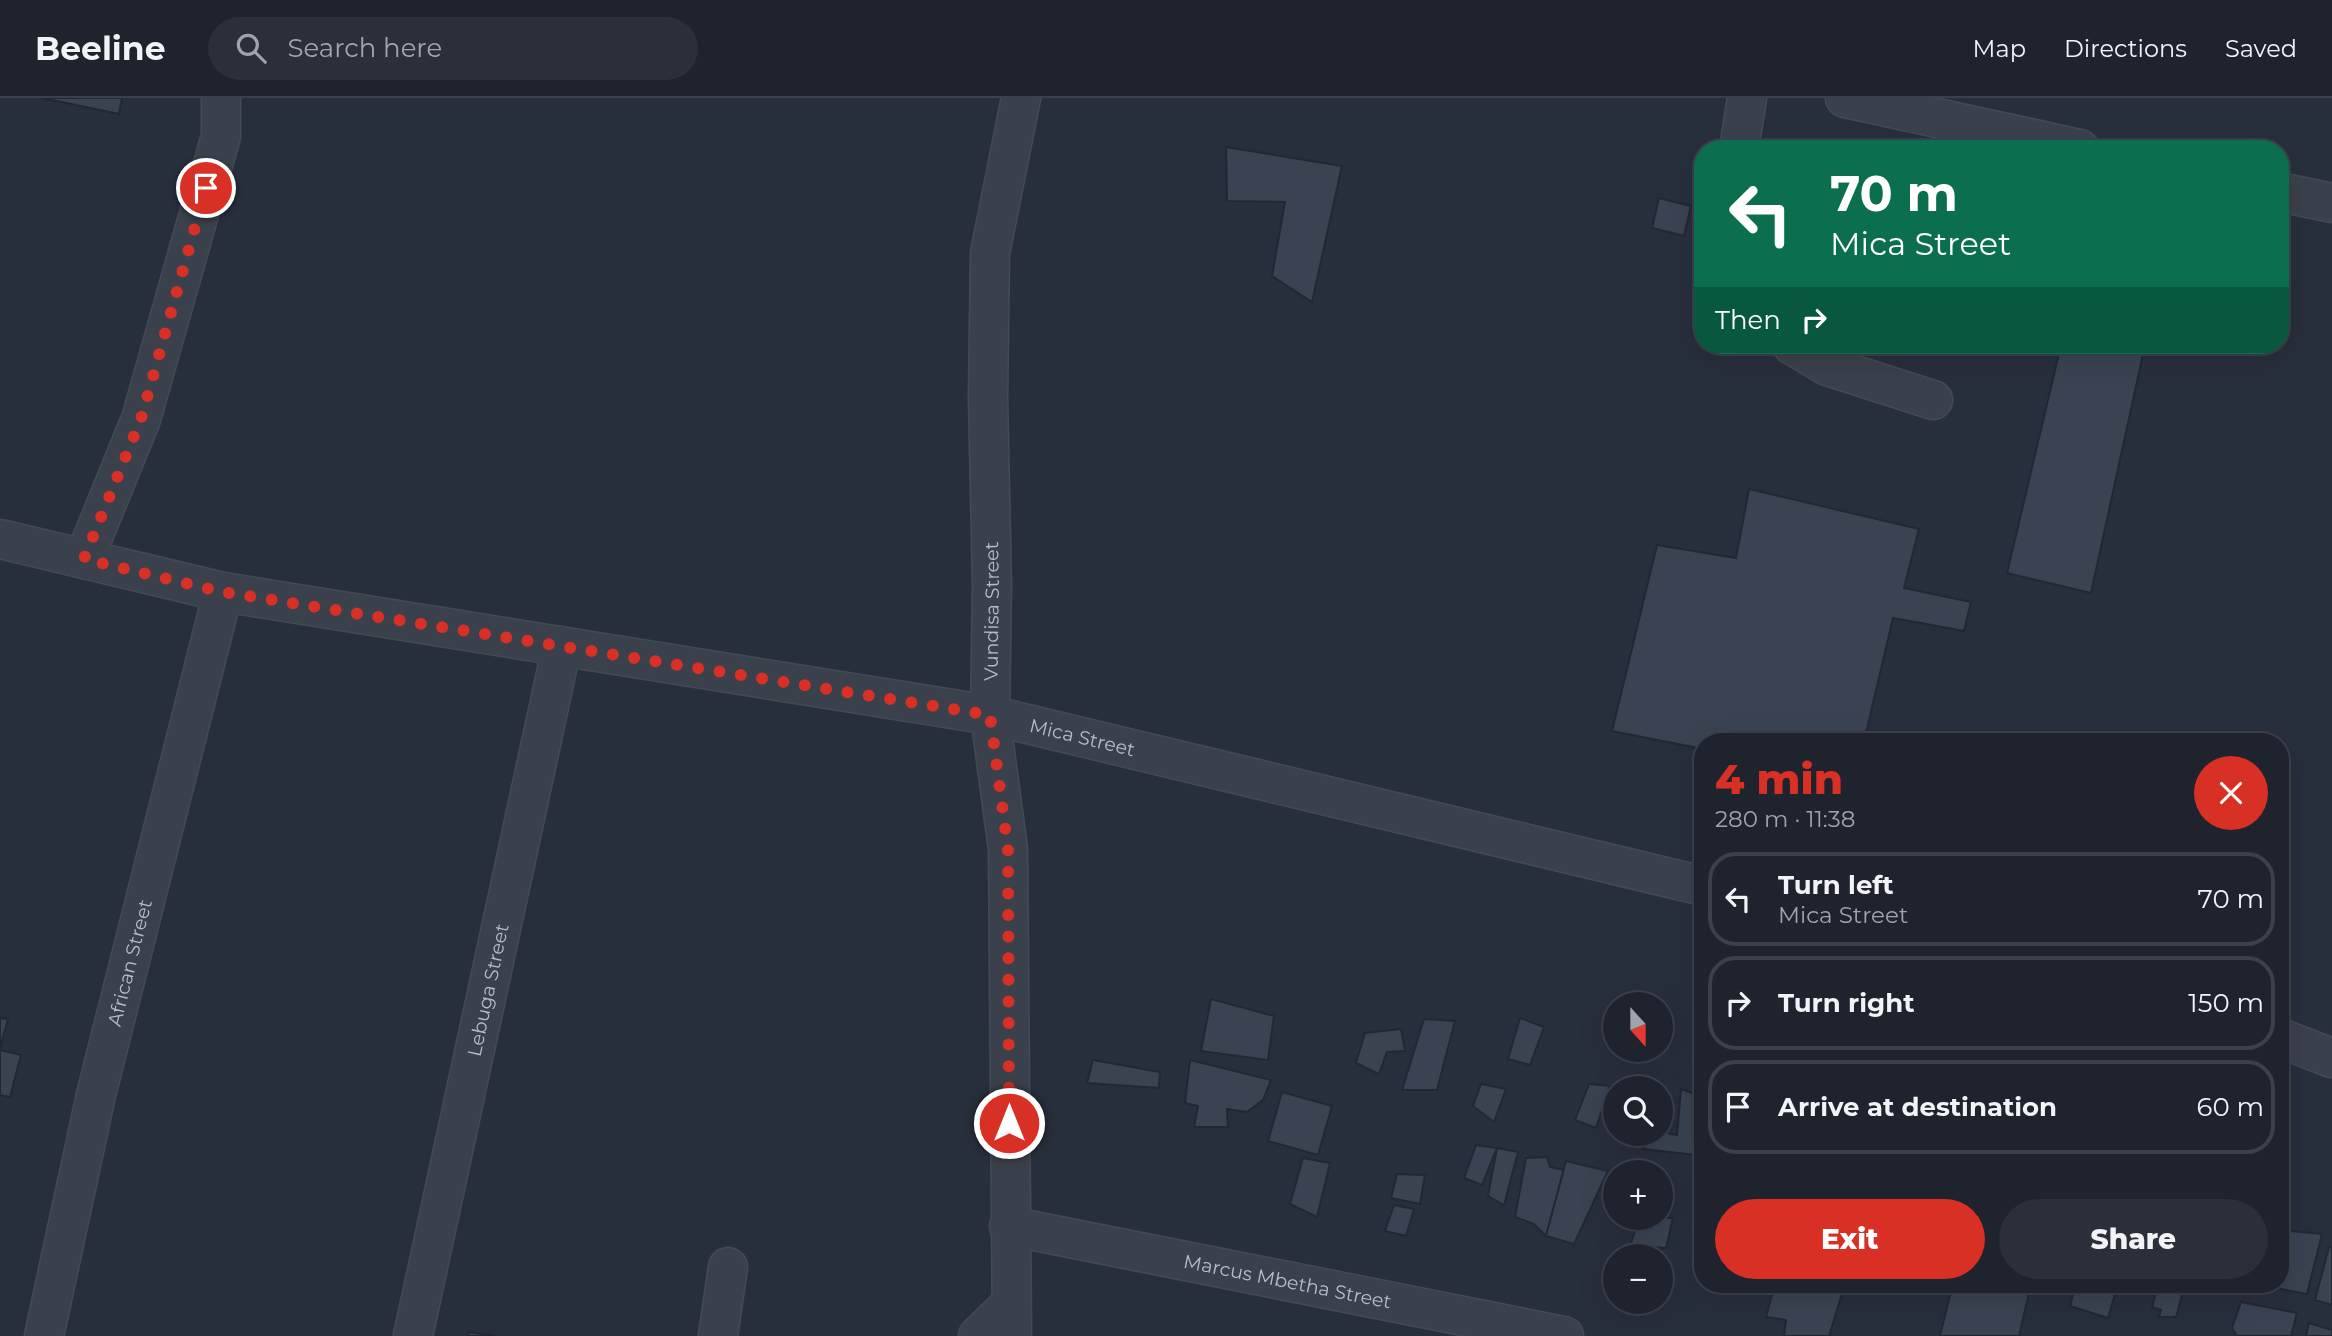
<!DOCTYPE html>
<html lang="en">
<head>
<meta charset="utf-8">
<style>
	:root { --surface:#1e232d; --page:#2b2f39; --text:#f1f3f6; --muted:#a1a4aa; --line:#3c4049; --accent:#d93025 }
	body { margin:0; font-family:Montserrat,sans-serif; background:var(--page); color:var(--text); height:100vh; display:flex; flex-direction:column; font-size:26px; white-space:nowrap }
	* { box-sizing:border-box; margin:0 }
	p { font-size:23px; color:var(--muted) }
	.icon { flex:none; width:38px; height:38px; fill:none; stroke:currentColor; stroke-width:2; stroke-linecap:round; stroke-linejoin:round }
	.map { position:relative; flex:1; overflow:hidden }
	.sheet { position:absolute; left:1694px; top:635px; width:595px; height:560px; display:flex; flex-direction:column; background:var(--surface); border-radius:28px; box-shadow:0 7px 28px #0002,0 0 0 2px var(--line) }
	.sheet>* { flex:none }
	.guide { position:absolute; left:1694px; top:42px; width:595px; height:214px; border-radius:28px; box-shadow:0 7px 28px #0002,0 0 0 2px var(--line); background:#0b6e4f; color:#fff; overflow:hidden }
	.needle { width:46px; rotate:159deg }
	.tools { position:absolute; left:1603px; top:894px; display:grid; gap:14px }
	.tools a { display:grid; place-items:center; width:70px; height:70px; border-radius:50%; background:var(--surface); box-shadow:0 7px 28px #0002,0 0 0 2px var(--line); font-size:35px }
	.pin { position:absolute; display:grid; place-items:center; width:60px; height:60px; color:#fff; margin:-30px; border:4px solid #fff; border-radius:50%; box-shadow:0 2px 7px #0007 }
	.me { position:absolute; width:77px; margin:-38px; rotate:0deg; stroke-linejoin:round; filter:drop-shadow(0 0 5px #0008) }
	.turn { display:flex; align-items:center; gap:24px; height:147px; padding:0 21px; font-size:32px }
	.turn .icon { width:91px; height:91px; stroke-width:2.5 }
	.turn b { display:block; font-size:49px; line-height:60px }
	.then { display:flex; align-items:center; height:66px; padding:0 21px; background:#0003; gap:14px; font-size:26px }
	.round { display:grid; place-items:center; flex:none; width:74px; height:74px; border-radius:37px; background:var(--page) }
	.summary { display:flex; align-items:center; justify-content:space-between; height:119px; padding:0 21px }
	h1 { font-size:42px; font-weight:800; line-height:52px; color:var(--accent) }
	.button { display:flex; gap:14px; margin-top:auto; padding:14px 21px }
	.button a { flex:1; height:80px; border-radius:42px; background:var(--accent); color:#fff; font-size:28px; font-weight:800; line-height:80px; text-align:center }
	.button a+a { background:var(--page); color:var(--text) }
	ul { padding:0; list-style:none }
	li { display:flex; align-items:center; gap:21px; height:94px; margin:0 14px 10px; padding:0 7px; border:4px solid var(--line); border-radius:28px }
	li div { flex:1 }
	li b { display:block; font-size:26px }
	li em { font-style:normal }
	header { display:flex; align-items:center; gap:42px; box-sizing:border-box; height:98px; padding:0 35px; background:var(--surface); border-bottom:2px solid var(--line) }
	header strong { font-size:33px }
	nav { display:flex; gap:38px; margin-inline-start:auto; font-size:24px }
	.search { width:490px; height:63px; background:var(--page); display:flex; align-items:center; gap:18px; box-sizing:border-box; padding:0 24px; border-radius:38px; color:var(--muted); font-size:26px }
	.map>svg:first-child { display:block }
	.building { fill:#3a4352; stroke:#222833; stroke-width:2 }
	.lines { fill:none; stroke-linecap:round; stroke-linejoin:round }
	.minor-casing { stroke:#444a55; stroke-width:41 }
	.minor { stroke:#3b414c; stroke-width:38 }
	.route { stroke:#d93025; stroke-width:12; stroke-dasharray:0 21.6 }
	.labels { text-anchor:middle; stroke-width:7; stroke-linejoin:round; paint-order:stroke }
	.street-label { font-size:19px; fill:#b7bdc7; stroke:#202631 }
</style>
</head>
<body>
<header>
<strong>Beeline</strong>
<div class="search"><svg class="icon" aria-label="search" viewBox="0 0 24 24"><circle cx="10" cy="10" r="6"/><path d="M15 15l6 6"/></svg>Search here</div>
<nav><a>Map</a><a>Directions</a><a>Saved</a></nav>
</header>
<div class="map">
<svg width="2332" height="1238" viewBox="0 0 2332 1238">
	<rect width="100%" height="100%" fill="#282f3c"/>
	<!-- building -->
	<g class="building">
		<polygon points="42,0 122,0 119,16"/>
		<polygon points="1226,49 1342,68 1312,204 1272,178 1285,104 1227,103"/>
		<polygon points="1659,100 1691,108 1684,138 1652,130"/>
		<polygon points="2061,247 2145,247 2091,495 2007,475"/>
		<polygon points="1749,391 1919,431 1904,490 1971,504 1964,533 1893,520 1864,644 1703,644 1703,651 1612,633 1657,447 1736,460"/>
		<polygon points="1211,901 1274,918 1268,962 1201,953"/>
		<polygon points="0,920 8,921 0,950"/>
		<polygon points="1520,920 1544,929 1530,967 1508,961"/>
		<polygon points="1424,921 1455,923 1437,992 1402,992"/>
		<polygon points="1401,931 1405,953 1387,954 1379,976 1356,965 1365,935"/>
		<polygon points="0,952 21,957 10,999 0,997"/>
		<polygon points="1093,962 1160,974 1159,990 1087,985"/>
		<polygon points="1190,962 1271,982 1263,1002 1247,1014 1227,1011 1228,1029 1194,1029 1198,1008 1185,1005"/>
		<polygon points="1481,986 1506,991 1494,1024 1473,1008"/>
		<polygon points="1589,986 1610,988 1596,1030 1575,1022"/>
		<polygon points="1681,991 1703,999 1695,1057 1644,1051 1642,1036 1661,1034 1677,1037"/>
		<polygon points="1282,994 1332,1008 1318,1057 1268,1043"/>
		<polygon points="1476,1047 1497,1050 1482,1087 1464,1080"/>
		<polygon points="1497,1050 1518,1054 1504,1107 1488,1098"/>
		<polygon points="1547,1059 1550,1069 1564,1072 1546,1138 1534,1126 1515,1119 1526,1060"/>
		<polygon points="1303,1060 1330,1065 1317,1119 1290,1106"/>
		<polygon points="1566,1063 1608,1073 1574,1146 1546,1138"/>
		<polygon points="1397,1076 1425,1077 1420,1106 1391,1100"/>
		<polygon points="1394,1107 1414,1111 1406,1138 1385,1133"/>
		<polygon points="1623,1120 1673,1120 1666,1150 1630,1148 1637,1127 1621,1122"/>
		<polygon points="2280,1132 2322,1136 2307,1196 2260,1187 2280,1186"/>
		<polygon points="2329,1149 2332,1150 2332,1207 2315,1202"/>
		<polygon points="1775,1186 1845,1186 1829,1238 1784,1238 1786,1222 1766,1219"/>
		<polygon points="1964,1186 2031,1186 2019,1238 1940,1238 1952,1189 1963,1192"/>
		<polygon points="2076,1186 2118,1186 2108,1220 2070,1208"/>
		<polygon points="2158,1187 2183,1194 2176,1219 2159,1219 2161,1212 2152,1209"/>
		<polygon points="2241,1204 2297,1215 2291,1238 2237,1238 2232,1230"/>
		<polygon points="2309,1225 2332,1232 2332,1238 2306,1238"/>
		<polygon points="469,1234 495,1238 468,1238"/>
	</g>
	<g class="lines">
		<!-- minor casing -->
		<g class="minor-casing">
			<g id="minor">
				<polyline points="1845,0 2080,51"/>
				<polyline points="1739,51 1747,0"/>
				<polyline points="2280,94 2332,105"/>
				<polyline points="1792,247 1827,268 1933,302"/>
				<path id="s1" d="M 0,441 L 223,494 L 990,617 L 1703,788"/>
				<polyline points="84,461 141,321 221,38 221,0"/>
				<polyline points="2280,940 2332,960"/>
				<path id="s2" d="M 1009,1128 L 1564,1238"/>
				<path id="s3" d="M 44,1238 L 96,997 L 223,494"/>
				<path id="s4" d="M 413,1238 L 562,548"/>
				<polyline points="718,1238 728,1169"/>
				<polyline points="978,1238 1010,1207"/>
				<path id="s5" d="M 1012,1238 L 1008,751 L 990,617 L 992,487 L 988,299 L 990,155 L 1021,0"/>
			</g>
		</g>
		<!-- minor -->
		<use href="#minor" class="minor"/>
	</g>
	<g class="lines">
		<!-- route -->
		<polyline class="route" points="206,90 141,321 84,461 223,494 990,617 1008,751 1009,1025"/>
	</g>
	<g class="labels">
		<!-- street labels -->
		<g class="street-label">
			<text dy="7" stroke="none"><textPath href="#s5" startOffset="726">Vundisa Street</textPath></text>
			<text dy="7" stroke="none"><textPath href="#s1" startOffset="1101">Mica Street</textPath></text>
			<text dy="7" stroke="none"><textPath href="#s3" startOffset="383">African Street</textPath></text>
			<text dy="7" stroke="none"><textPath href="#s4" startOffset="354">Lebuga Street</textPath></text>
			<text dy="7" stroke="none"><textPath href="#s2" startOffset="284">Marcus Mbetha Street</textPath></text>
		</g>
	</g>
</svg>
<div class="tools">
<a><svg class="needle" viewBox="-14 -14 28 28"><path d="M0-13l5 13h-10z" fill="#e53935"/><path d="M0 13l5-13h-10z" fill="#a1a4aa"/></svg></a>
<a><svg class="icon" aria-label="search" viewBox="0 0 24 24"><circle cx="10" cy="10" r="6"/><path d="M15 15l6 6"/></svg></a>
<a>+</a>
<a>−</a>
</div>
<div class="pin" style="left:206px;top:90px;background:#d93025"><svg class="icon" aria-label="arrive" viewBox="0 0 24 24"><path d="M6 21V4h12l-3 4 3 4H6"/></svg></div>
<svg class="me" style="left:1009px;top:1025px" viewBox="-20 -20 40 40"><circle r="17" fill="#d93025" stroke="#fff" stroke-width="3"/><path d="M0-11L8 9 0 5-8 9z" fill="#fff"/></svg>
<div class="guide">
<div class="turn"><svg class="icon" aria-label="left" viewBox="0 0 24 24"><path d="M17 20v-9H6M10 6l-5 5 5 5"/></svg><div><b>70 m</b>Mica Street</div></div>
<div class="then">Then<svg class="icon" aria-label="right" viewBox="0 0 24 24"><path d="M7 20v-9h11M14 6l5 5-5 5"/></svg></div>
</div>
<section class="sheet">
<div class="summary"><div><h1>4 min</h1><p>280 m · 11:38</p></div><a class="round" style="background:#d93025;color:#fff"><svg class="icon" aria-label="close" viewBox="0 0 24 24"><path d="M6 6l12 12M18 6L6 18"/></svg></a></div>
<ul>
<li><svg class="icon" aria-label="left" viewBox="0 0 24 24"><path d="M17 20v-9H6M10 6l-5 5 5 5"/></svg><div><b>Turn left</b><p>Mica Street</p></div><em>70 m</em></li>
<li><svg class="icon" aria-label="right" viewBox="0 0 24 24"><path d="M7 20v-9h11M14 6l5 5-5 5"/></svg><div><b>Turn right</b></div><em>150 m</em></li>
<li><svg class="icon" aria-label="arrive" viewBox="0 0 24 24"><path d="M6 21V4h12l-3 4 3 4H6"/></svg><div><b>Arrive at destination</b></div><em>60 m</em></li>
</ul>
<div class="button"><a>Exit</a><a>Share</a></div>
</section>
</div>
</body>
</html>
